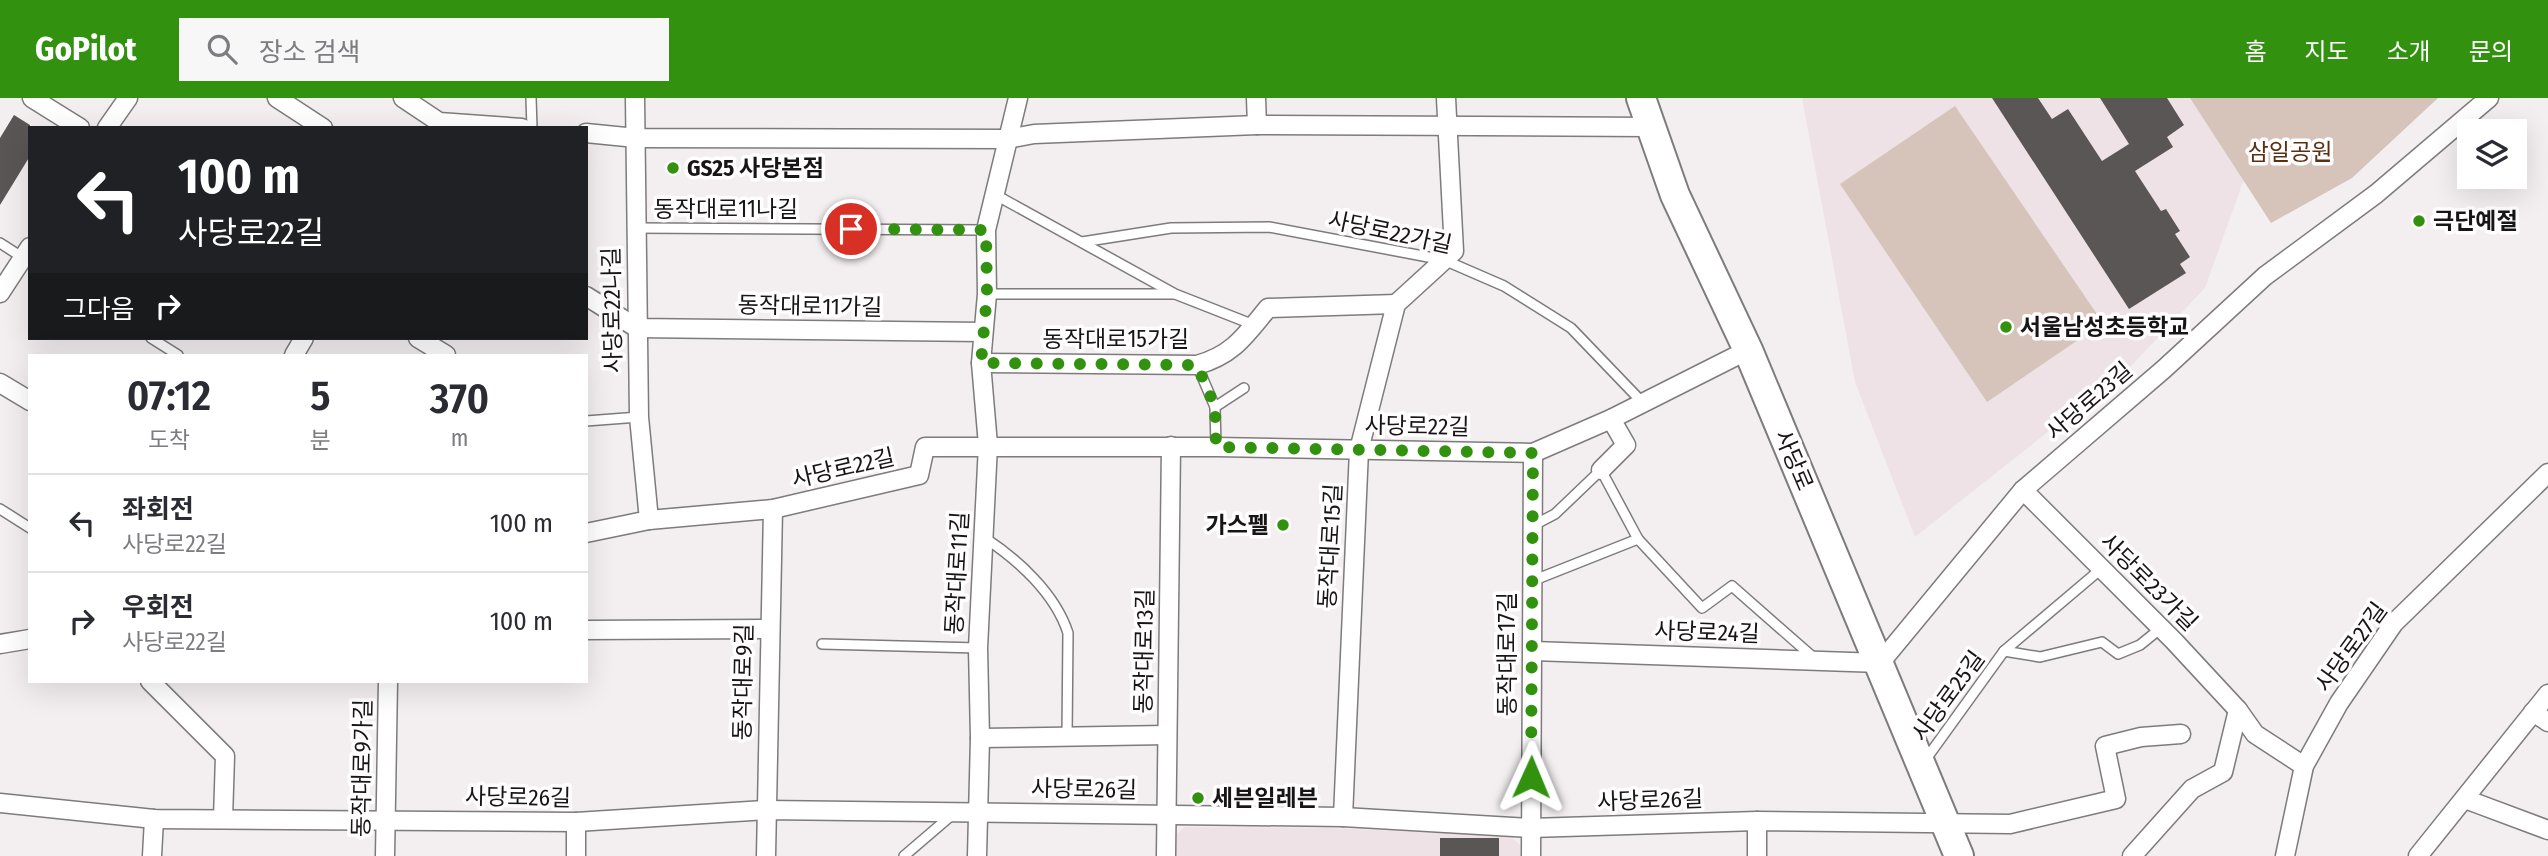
<!DOCTYPE html>
<html lang="ko">
<head>
<meta charset="utf-8">
<style>
	:root { --surface:#fff; --page:#f7f7f7; --text:#2b2b33; --muted:#7c7c81; --line:#e1e1e2; --accent:#329210 }
	body { margin:0; font-family:"Fira Sans Condensed","Noto Sans KR",sans-serif; background:var(--page); color:var(--text); height:100vh; display:flex; flex-direction:column; font-size:26px; white-space:nowrap }
	* { box-sizing:border-box; margin:0 }
	p { font-size:23px; color:var(--muted) }
	.icon { flex:none; width:38px; height:38px; fill:none; stroke:currentColor; stroke-width:2; stroke-linecap:round; stroke-linejoin:round }
	.map { position:relative; flex:1; overflow:hidden }
	.sheet { position:absolute; left:28px; top:256px; width:560px; height:329px; display:flex; flex-direction:column; background:var(--surface); border-radius:0px; box-shadow:0 7px 28px #0002 }
	.sheet>* { flex:none }
	.banner { position:absolute; left:28px; top:28px; width:560px; height:214px; border-radius:0px; box-shadow:0 7px 28px #0002; background:#202124; color:#fff; overflow:hidden }
	.tools { position:absolute; left:2457px; top:21px; display:grid; gap:14px }
	.tools a { display:grid; place-items:center; width:70px; height:70px; border-radius:0px; background:var(--surface); box-shadow:0 7px 28px #0002; font-size:35px }
	.pin { position:absolute; display:grid; place-items:center; width:60px; height:60px; color:#fff; margin:-30px; border:4px solid #fff; border-radius:50%; box-shadow:0 2px 7px #0007 }
	.me { position:absolute; width:77px; margin:-38px; rotate:1deg; stroke-linejoin:round; filter:drop-shadow(0 0 5px #0008) }
	.turn { display:flex; align-items:center; gap:24px; height:147px; padding:0 35px; font-size:32px }
	.turn .icon { width:91px; height:91px; stroke-width:2.5 }
	.turn b { display:block; font-size:49px; line-height:60px }
	.then { display:flex; align-items:center; height:66px; padding:0 35px; background:#0003; gap:14px; font-size:26px }
	.eta { display:flex; justify-content:space-evenly; align-items:center; height:119px; text-align:center }
	.eta b { font-size:42px; font-weight:600; line-height:49px }
	ul { padding:0; list-style:none }
	li { display:flex; align-items:center; gap:21px; height:98px; padding:0 35px; border-top:2px solid var(--line) }
	li div { flex:1 }
	li b { display:block; font-size:26px }
	li em { font-style:normal }
	header { display:flex; align-items:center; gap:42px; box-sizing:border-box; height:98px; padding:0 35px; background:var(--accent); color:#fff }
	header strong { font-size:33px }
	nav { display:flex; gap:38px; margin-inline-start:auto; font-size:24px }
	.search { width:490px; height:63px; background:var(--page); display:flex; align-items:center; gap:18px; box-sizing:border-box; padding:0 24px; border-radius:0px; color:var(--muted); font-size:26px }
	.map>svg:first-child { display:block }
	.built { fill:#eee2e6 }
	.green { fill:#d6c3b9 }
	.building { fill:#5a5656 }
	.lines { fill:none; stroke-linecap:round; stroke-linejoin:round }
	.lane-casing { stroke:#7e7b7c; stroke-width:12 }
	.street-casing { stroke:#7e7b7c; stroke-width:21 }
	.primary-casing { stroke:#7e7b7c; stroke-width:32 }
	.lane { stroke:#fff; stroke-width:9 }
	.street { stroke:#fff; stroke-width:18 }
	.primary { stroke:#fff; stroke-width:28 }
	.route { stroke:#329210; stroke-width:12; stroke-dasharray:0 21.6 }
	.poi-dot { fill:#329210; stroke:#fffdfd; stroke-width:2.5 }
	.labels { text-anchor:middle; stroke-width:7; stroke-linejoin:round; paint-order:stroke }
	.park-label { font-size:23px; fill:#583015; stroke:#fffdfd }
	.poi-label { font-size:23px; font-weight:bold; fill:#171616; stroke:#fffdfd; text-anchor:start }
	.street-label { font-size:23px; fill:#171616; stroke:#fffdfd }
</style>
</head>
<body>
<header>
<strong>GoPilot</strong>
<div class="search"><svg class="icon" aria-label="search" viewBox="0 0 24 24"><circle cx="10" cy="10" r="6"/><path d="M15 15l6 6"/></svg>장소 검색</div>
<nav><a>홈</a><a>지도</a><a>소개</a><a>문의</a></nav>
</header>
<div class="map">
<svg width="2548" height="758" viewBox="0 0 2548 758">
	<rect width="100%" height="100%" fill="#f3eff0"/>
	<!-- built -->
	<g class="built">
		<polygon points="1802,0 2190,0 2244,81 2205,190 2130,269 1915,439 1855,284"/>
		<polygon points="1185,729 1329,730 1510,738 1520,747 1520,758 1173,758 1173,739"/>
	</g>
	<!-- green -->
	<g class="green">
		<polygon points="2190,0 2438,0 2352,80 2271,125"/>
		<polygon points="1955,8 2103,225 1987,304 1840,86"/>
	</g>
	<!-- building -->
	<g class="building">
		<polygon points="1992,0 2038,0 2052,21 2068,11 2102,63 2129,46 2100,0 2167,0 2184,27 2167,39 2173,49 2135,73 2161,113 2166,111 2180,133 2175,136 2190,159 2180,166 2186,175 2129,211"/>
		<polygon points="14,17 30,27 30,58 0,107 0,40"/>
		<rect x="1440" y="740" width="59" height="18"/>
	</g>
	<g class="lines">
		<!-- lane casing -->
		<g class="lane-casing">
			<g id="lane">
				<polyline points="531,0 532,30"/>
				<polyline points="994,96 1175,196 1254,227"/>
				<polyline points="634,130 986,132"/>
				<polyline points="1082,144 1171,130 1269,129 1444,162 1504,188 1571,230 1643,305"/>
				<polyline points="0,145 25,161"/>
				<polyline points="987,196 1173,196"/>
				<polyline points="151,240 178,257"/>
				<polyline points="1197,267 1215,309"/>
				<polyline points="586,323 639,319"/>
				<polyline points="1216,349 1215,309 1244,290"/>
				<polyline points="0,411 30,430"/>
				<polyline points="1534,427 1555,416 1601,372 1638,441 1702,510 1732,488 1814,560"/>
				<path d="M 985,440 C 1018,462 1055,495 1068,535 L 1067,638"/>
				<polyline points="1532,483 1638,441"/>
				<polyline points="822,546 978,550"/>
				<polyline points="2004,553 2040,559 2102,544 2118,556 2140,547 2161,530"/>
				<polyline points="1926,661 2004,553 2101,471"/>
				<polyline points="904,758 953,716"/>
			</g>
		</g>
		<!-- street casing -->
		<g class="street-casing">
			<g id="street">
				<polyline points="32,0 80,30"/>
				<polyline points="277,0 323,30"/>
				<polyline points="403,0 439,24 522,30"/>
				<polyline points="635,0 639,319 649,422"/>
				<polyline points="1256,0 1257,27"/>
				<polyline points="107,30 128,0"/>
				<polyline points="586,35 636,40 1007,41 1034,36 1257,27 1650,29"/>
				<polyline points="0,195 30,149"/>
				<polyline points="586,198 637,230 982,234"/>
				<polyline points="418,240 446,257"/>
				<polyline points="294,257 304,240"/>
				<path d="M 981,265 L 1197,267 C 1233,257 1245,238 1268,210 L 1396,206"/>
				<polyline points="0,285 30,303"/>
				<polyline points="1601,372 1626,347 1611,321"/>
				<polyline points="2023,392 2174,543 2238,612 2255,636 2304,668"/>
				<polyline points="586,435 649,422 773,411 919,377 925,349 1216,349 1533,355 1611,321 1748,252"/>
				<polyline points="586,532 768,531"/>
				<polyline points="0,546 30,541"/>
				<polyline points="1533,553 1880,565 2023,392 2164,271 2265,178 2376,96 2489,0"/>
				<polyline points="150,583 225,658 223,721"/>
				<polyline points="2533,614 2548,624"/>
				<polyline points="980,640 1167,637"/>
				<polyline points="2465,701 2548,732"/>
				<polyline points="0,705 154,721 576,724 766,712 1343,719 1531,730 1757,723 2010,726 2116,701 2105,648 2141,639 2181,636"/>
				<polyline points="1343,719 1359,352 1396,206 1454,153 1446,0"/>
				<polyline points="1757,723 1757,758"/>
				<polyline points="576,724 576,758"/>
				<polyline points="152,758 154,721"/>
				<polyline points="385,758 388,583"/>
				<polyline points="766,758 773,411"/>
				<polyline points="977,758 980,640 978,550 988,347 981,265 987,196 986,132 1018,0"/>
				<polyline points="1166,758 1171,348"/>
				<polyline points="1531,758 1533,355"/>
				<polyline points="2132,758 2192,691 2223,674 2238,612"/>
				<polyline points="2285,758 2304,668 2339,605 2394,525 2548,375"/>
				<polyline points="2418,758 2548,596"/>
			</g>
		</g>
		<!-- primary casing -->
		<g class="primary-casing">
			<polyline id="primary" points="1641,0 1675,97 1748,252 1959,758"/>
		</g>
		<!-- lane -->
		<use href="#lane" class="lane"/>
		<!-- street -->
		<use href="#street" class="street"/>
		<!-- primary -->
		<use href="#primary" class="primary"/>
	</g>
	<g class="lines">
		<!-- route -->
		<polyline class="route" points="851,131 986,132 987,196 981,265 1197,267 1215,309 1216,349 1533,355 1531,679"/>
	</g>
	<!-- markers -->
	<g class="poi-dot">
		<circle cx="673" cy="70" r="7"/>
		<circle cx="2419" cy="123" r="7"/>
		<circle cx="2006" cy="229" r="7"/>
		<circle cx="1283" cy="427" r="7"/>
		<circle cx="1198" cy="700" r="7"/>
	</g>
	<g class="labels">
		<!-- park labels -->
		<g class="park-label">
			<text x="2290" y="62">삼일공원</text>
		</g>
		<!-- poi labels -->
		<g class="poi-label">
			<text x="687" y="78">GS25 사당본점</text>
			<text x="2433" y="131">극단예절</text>
			<text x="2020" y="237">서울남성초등학교</text>
			<text x="1269" y="435" text-anchor="end">가스펠</text>
			<text x="1212" y="708">세븐일레븐</text>
		</g>
		<!-- street labels -->
		<g class="street-label">
			<text x="726" y="119">동작대로11나길</text>
			<text transform="translate(1390 134) rotate(12)" y="8">사당로22가길</text>
			<text transform="translate(810 208) rotate(1)" y="8">동작대로11가길</text>
			<text transform="translate(612 212) rotate(-91)" y="8">사당로22나길</text>
			<text x="1116" y="249">동작대로15가길</text>
			<text transform="translate(2089 303) rotate(-41)" y="8">사당로23길</text>
			<text transform="translate(1417 328) rotate(1)" y="8">사당로22길</text>
			<text transform="translate(1794 362) rotate(67)" y="8">사당로</text>
			<text transform="translate(843 370) rotate(-13)" y="8">사당로22길</text>
			<text transform="translate(1330 448) rotate(-87)" y="8">동작대로15길</text>
			<text transform="translate(957 475) rotate(-87)" y="8">동작대로11길</text>
			<text transform="translate(2149 484) rotate(45)" y="8">사당로23가길</text>
			<text transform="translate(1707 534) rotate(2)" y="8">사당로24길</text>
			<text transform="translate(2351 549) rotate(-54)" y="8">사당로27길</text>
			<text transform="translate(1144 553) rotate(-89)" y="8">동작대로13길</text>
			<text transform="translate(1507 556) rotate(-90)" y="8">동작대로17길</text>
			<text transform="translate(743 584) rotate(-89)" y="8">동작대로9길</text>
			<text transform="translate(1948 598) rotate(-54)" y="8">사당로25길</text>
			<text transform="translate(362 670) rotate(-89)" y="8">동작대로9가길</text>
			<text transform="translate(1084 691) rotate(1)" y="8">사당로26길</text>
			<text transform="translate(518 699) rotate(1)" y="8">사당로26길</text>
			<text transform="translate(1650 702) rotate(-2)" y="8">사당로26길</text>
		</g>
	</g>
</svg>
<div class="tools">
<a><svg class="icon" aria-label="layers" viewBox="0 0 24 24"><path d="M12 4l9 5-9 5-9-5zM3 14l9 5 9-5"/></svg></a>
</div>
<div class="pin" style="left:851px;top:131px;background:#d93025"><svg class="icon" aria-label="arrive" viewBox="0 0 24 24"><path d="M6 21V4h12l-3 4 3 4H6"/></svg></div>
<svg class="me" style="left:1531px;top:679px" viewBox="-20 -20 40 40"><path d="M0-17L14 15 0 8-14 15z" fill="#329210" stroke="#fff" stroke-width="4"/></svg>
<div class="banner">
<div class="turn"><svg class="icon" aria-label="left" viewBox="0 0 24 24"><path d="M17 20v-9H6M10 6l-5 5 5 5"/></svg><div><b>100 m</b>사당로22길</div></div>
<div class="then">그다음<svg class="icon" aria-label="right" viewBox="0 0 24 24"><path d="M7 20v-9h11M14 6l5 5-5 5"/></svg></div>
</div>
<section class="sheet">
<div class="eta">
<div><b>07:12</b><p>도착</p></div>
<div><b>5</b><p>분</p></div>
<div><b>370</b><p>m</p></div>
</div>
<ul>
<li><svg class="icon" aria-label="left" viewBox="0 0 24 24"><path d="M17 20v-9H6M10 6l-5 5 5 5"/></svg><div><b>좌회전</b><p>사당로22길</p></div><em>100 m</em></li>
<li><svg class="icon" aria-label="right" viewBox="0 0 24 24"><path d="M7 20v-9h11M14 6l5 5-5 5"/></svg><div><b>우회전</b><p>사당로22길</p></div><em>100 m</em></li>
</ul>
</section>
</div>
</body>
</html>
